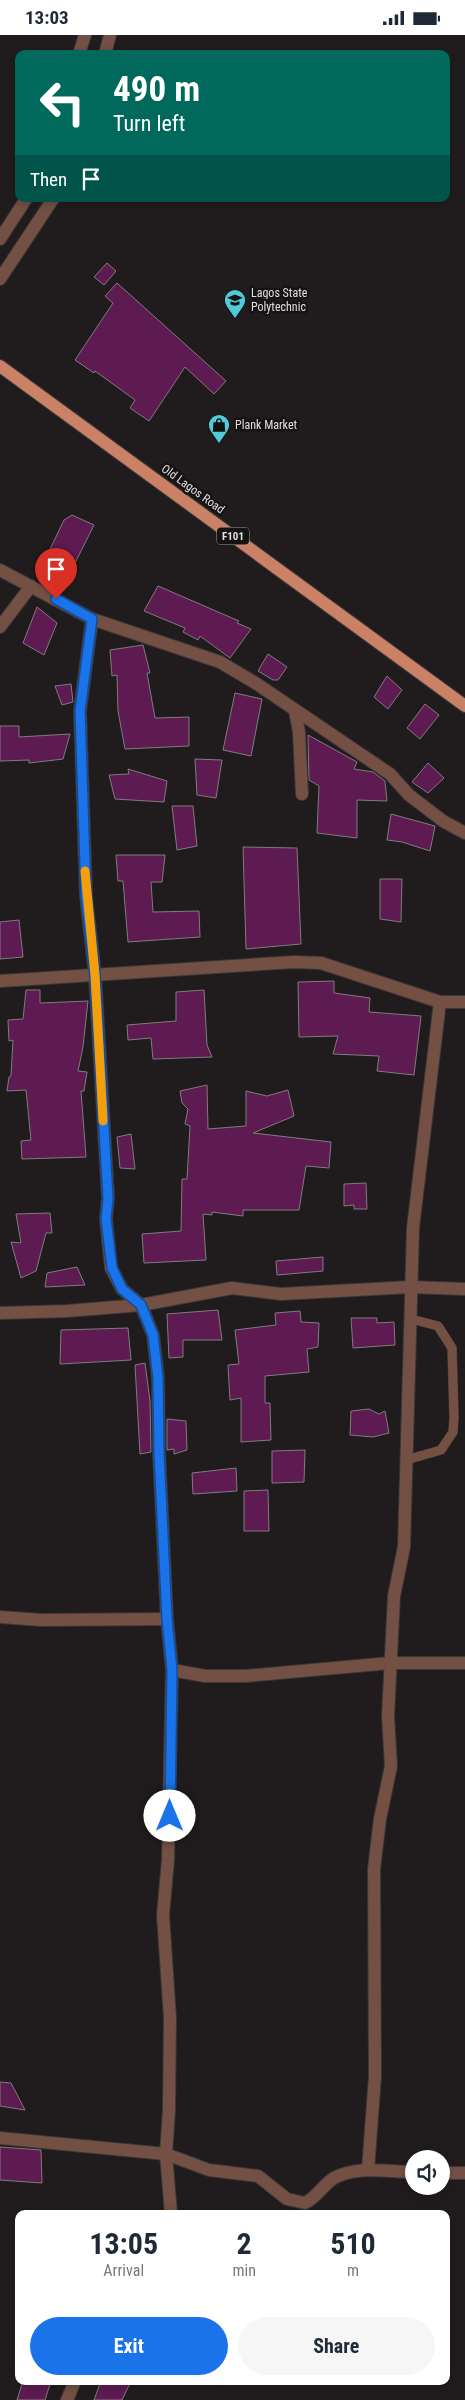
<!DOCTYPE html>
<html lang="en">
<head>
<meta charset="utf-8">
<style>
	:root { --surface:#fff; --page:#f6f6f7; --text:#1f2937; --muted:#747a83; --accent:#1a73e8 }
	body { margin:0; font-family:"Roboto Condensed",sans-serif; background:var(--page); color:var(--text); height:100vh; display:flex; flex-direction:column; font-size:19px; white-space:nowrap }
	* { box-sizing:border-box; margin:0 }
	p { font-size:16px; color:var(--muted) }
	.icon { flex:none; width:28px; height:28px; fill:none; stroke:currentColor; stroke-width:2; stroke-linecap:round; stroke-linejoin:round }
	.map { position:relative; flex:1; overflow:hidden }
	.sheet { position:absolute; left:15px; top:2175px; width:435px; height:175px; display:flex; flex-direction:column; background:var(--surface); border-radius:10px; box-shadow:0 2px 8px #0003 }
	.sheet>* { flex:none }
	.guide { position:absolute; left:15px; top:15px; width:435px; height:152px; border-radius:10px; box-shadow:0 2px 8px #0003; background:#00695c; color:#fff; overflow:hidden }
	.buttons { position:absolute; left:405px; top:2115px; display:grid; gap:10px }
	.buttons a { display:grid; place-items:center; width:45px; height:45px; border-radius:50%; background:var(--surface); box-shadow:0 2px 8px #0003; font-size:25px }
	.pin { position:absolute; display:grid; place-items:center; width:42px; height:42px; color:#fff; margin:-51px -21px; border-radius:50% 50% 50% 0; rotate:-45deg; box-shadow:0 0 5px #0007 }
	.pin .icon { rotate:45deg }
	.me { position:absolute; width:55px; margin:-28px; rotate:0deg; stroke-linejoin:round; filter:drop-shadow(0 0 4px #0008) }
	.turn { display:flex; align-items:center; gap:18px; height:105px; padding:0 15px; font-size:22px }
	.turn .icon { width:65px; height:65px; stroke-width:2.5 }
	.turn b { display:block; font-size:35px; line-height:42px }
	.then { display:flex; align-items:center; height:48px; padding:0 15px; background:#0003; gap:10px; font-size:19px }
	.eta { display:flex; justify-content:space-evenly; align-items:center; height:85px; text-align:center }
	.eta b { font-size:30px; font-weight:700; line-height:35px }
	.primary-button { display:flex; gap:10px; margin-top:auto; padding:10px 15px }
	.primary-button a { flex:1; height:58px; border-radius:30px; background:var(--accent); color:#fff; font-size:20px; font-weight:700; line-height:58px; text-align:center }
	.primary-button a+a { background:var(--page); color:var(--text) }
	.status { display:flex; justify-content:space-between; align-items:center; height:35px; padding:0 25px; background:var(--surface); direction:ltr }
	.status svg { height:14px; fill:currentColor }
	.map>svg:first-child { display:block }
	.building { fill:#5d1b51; stroke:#7f7c7e }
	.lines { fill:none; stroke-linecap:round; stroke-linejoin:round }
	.lane-casing { stroke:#3b3738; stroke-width:10 }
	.street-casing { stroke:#3b3738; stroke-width:14 }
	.primary-casing { stroke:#3b3738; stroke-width:14 }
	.lane { stroke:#735043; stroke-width:9 }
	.street { stroke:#735043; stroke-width:12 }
	.primary { stroke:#ca8166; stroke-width:12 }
	.route-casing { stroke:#114b97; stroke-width:12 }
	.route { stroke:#1a73e8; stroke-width:9 }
	.slow { stroke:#f59e0b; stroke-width:9 }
	.labels { text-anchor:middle; stroke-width:5; stroke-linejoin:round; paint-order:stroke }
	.shield { fill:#161314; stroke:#a3a1a1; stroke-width:1 }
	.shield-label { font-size:11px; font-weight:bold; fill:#e0dede }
	.poi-label { font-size:12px; fill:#e0dede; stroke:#161314; text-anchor:start }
	.street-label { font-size:12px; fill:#e0dede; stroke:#161314 }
</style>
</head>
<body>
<div class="status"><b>13:03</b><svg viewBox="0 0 49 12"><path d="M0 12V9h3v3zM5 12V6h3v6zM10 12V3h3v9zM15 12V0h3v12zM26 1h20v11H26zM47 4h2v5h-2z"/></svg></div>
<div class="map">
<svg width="465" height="2365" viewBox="0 0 465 2365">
	<rect width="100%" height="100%" fill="#201c1d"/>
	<!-- building -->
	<g class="building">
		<polygon points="107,228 116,236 104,250 94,242"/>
		<polygon points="117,248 226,346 214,359 185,332 149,386 130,373 135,365 95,336 94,338 75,325 113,268 105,261"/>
		<polygon points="72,480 94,490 67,544 42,531 64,485"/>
		<polygon points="158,551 239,586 237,588 251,594 230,623 200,601 198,605 183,597 185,593 144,576"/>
		<polygon points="37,572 57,588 44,620 23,608"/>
		<polygon points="143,610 150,638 147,638 155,683 189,682 189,711 125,714 118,676 117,640 112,641 110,615"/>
		<polygon points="268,619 287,632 278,645 273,645 258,636"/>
		<polygon points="387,641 402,655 388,674 374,662"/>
		<polygon points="71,649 73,667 62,670 55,651"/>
		<polygon points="235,658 262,664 251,721 223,715"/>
		<polygon points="425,669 439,680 420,704 407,693"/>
		<polygon points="0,691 19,691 19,702 70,699 63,724 29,728 29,725 0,726"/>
		<polygon points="308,700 357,727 354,734 373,737 385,746 387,766 357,765 357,803 317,798 319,751 309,745"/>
		<polygon points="195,724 222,725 216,763 197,760"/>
		<polygon points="428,728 444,743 428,758 412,747"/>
		<polygon points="128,734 167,746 164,767 115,764 109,740 129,739"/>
		<polygon points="172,771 193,771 197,811 177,815"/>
		<polygon points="391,779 435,791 430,816 402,807 387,805"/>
		<polygon points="243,812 297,813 301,909 246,914"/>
		<polygon points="116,820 165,820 162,847 151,847 153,877 199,876 200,902 128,907 123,846 118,846"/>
		<polygon points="380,844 402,844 401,887 380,884"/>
		<polygon points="19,885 23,922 0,924 0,887"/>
		<polygon points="334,946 334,958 370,963 369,977 421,981 414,1040 377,1036 379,1021 333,1019 338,1001 299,1002 298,947"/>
		<polygon points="26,955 40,955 40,968 88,966 83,1012 78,1036 87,1037 84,1056 81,1056 86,1122 22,1124 21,1106 31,1105 26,1055 7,1056 9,1042 11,1041 13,1005 9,1006 8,985 23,984"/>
		<polygon points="204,955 207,1010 212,1022 153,1024 151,1003 128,1005 127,990 176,986 176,957"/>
		<polygon points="207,1050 208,1094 246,1091 246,1056 267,1061 288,1055 294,1081 253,1098 331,1107 329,1133 306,1131 299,1175 243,1175 243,1181 212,1177 212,1180 203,1179 206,1225 144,1228 142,1199 181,1196 182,1144 187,1144 190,1091 185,1089 188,1074 182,1068 180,1056"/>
		<polygon points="131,1099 135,1134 120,1133 117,1102"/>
		<polygon points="366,1148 367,1174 354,1174 354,1170 344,1171 344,1149"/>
		<polygon points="50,1178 52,1198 46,1198 36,1236 21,1243 11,1207 21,1208 16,1179"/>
		<polygon points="323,1222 323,1236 277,1240 276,1226"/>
		<polygon points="77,1232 85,1250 45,1252 47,1238"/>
		<polygon points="218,1275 222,1305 183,1305 183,1322 169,1323 167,1279"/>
		<polygon points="300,1276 301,1287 319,1288 318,1312 307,1314 309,1337 265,1341 265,1368 270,1368 271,1405 241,1407 241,1363 230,1365 228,1330 239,1329 235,1295 276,1290 275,1278"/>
		<polygon points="351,1283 377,1283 377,1288 394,1287 395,1310 353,1313"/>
		<polygon points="128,1293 131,1325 60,1329 61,1295"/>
		<polygon points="145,1328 150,1366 151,1417 140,1419 135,1330"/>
		<polygon points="369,1374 379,1379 385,1376 389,1398 373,1402 350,1400 351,1376"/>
		<polygon points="167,1384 186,1386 187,1415 174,1419 174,1414 167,1415"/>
		<polygon points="305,1415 304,1447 272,1448 272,1416"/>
		<polygon points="236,1433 237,1456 193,1459 192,1438"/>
		<polygon points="268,1455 269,1496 244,1496 244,1456"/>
		<polygon points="0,2047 11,2048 25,2075 0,2071"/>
		<polygon points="0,2112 41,2115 42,2148 0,2145"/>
		<polygon points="23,2346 51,2346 45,2365 17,2365"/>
		<polygon points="101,2346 131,2346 122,2365 94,2365"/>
	</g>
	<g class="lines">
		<!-- lane casing -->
		<g class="lane-casing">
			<polyline id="lane" points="406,1425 441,1415 453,1397 454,1383 452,1313 438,1291 411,1284"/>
		</g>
		<!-- street casing -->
		<g class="street-casing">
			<g id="street">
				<polyline points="79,19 85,0"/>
				<polyline points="105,19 110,0"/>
				<polyline points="0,204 26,164"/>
				<polyline points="0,244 53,164"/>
				<polyline points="0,535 92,584 220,627 257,649 390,739 409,760 443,786 465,798"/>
				<polyline points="92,584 80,676 86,861 95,940 108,1163 106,1184 111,1233 122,1254 141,1270 153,1300 158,1343 159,1418 167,1584 172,1635 168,1825 163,1880 170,1983 169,2075 166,2119 171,2179"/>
				<polyline points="0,592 31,551"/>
				<polyline points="295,676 299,697 302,759"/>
				<polyline points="0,946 294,927 321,928 440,967 465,967"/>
				<polyline points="0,1278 67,1276 141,1270 232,1253 281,1259 410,1252 465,1254"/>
				<polyline points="0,1582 41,1585 167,1584"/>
				<polyline points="172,1635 205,1641 246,1641 390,1628 465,1628"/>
				<path d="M 0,2103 L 166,2119 L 209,2135 L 258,2141 L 287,2164 L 305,2168 C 317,2162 323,2150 334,2143 C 358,2130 387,2137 414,2137"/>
				<polyline points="368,2135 375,2041 374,1834 380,1784 391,1731 388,1681 394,1561 404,1512 413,1193 440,967"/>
				<polyline points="441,2138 465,2138"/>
				<polyline points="67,2365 75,2346"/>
			</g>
		</g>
		<!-- primary casing -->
		<g class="primary-casing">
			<polyline id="primary" points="0,331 465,671"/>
		</g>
		<!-- lane -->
		<use href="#lane" class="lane"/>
		<!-- street -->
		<use href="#street" class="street"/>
		<!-- primary -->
		<use href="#primary" class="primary"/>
	</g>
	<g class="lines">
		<!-- route casing -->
		<g class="route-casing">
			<polyline id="route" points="56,564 92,584 80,676 86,861 95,940 108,1163 106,1184 112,1233 122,1254 141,1270 153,1300 158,1343 159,1418 167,1584 172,1635 170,1781"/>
		</g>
		<!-- route -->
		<use href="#route" class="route"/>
		<!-- slow -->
		<polyline class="slow" points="85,836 95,940 103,1086"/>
	</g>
	<!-- icons -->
	<defs>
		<g id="university-pin" transform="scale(1.125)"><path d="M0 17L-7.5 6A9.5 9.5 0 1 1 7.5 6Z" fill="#52cbd8" stroke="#161314"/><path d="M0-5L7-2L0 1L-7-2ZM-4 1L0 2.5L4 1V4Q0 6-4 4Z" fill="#111"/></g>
		<g id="shop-pin" transform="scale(1.125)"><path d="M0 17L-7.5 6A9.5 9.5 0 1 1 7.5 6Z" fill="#52cbd8" stroke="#161314"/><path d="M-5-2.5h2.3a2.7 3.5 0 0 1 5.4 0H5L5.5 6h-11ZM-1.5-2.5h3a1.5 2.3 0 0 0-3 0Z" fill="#111"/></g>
	</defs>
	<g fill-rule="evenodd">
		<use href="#university-pin" x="235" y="265"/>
		<use href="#shop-pin" x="219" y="390"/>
	</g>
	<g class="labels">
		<!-- shield labels -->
		<rect class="shield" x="217" y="492.5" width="32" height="17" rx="4"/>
		<g class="shield-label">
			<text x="233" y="505">F101</text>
		</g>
		<!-- poi labels -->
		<g class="poi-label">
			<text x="251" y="262">Lagos State<tspan x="251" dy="14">Polytechnic</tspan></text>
			<text x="235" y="394">Plank Market</text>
		</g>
		<!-- street labels -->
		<g class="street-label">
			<text transform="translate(193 454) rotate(36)" y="4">Old Lagos Road</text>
		</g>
	</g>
</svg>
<div class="buttons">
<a><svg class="icon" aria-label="sound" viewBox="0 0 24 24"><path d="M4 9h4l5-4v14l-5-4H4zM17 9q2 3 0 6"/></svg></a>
</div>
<div class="pin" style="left:56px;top:564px;background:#d93025"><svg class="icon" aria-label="arrive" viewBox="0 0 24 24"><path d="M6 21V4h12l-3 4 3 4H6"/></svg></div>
<svg class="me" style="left:170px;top:1781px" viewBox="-20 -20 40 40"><circle r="19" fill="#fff"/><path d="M0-13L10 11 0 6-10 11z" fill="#1a73e8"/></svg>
<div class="guide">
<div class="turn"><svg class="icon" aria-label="left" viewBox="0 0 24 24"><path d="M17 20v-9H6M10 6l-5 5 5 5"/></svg><div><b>490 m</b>Turn left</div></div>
<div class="then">Then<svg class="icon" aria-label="arrive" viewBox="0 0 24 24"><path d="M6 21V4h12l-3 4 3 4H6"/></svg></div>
</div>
<section class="sheet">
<div class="eta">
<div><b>13:05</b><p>Arrival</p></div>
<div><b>2</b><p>min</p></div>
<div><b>510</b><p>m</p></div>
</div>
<div class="primary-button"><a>Exit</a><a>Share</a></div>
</section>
</div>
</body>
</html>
